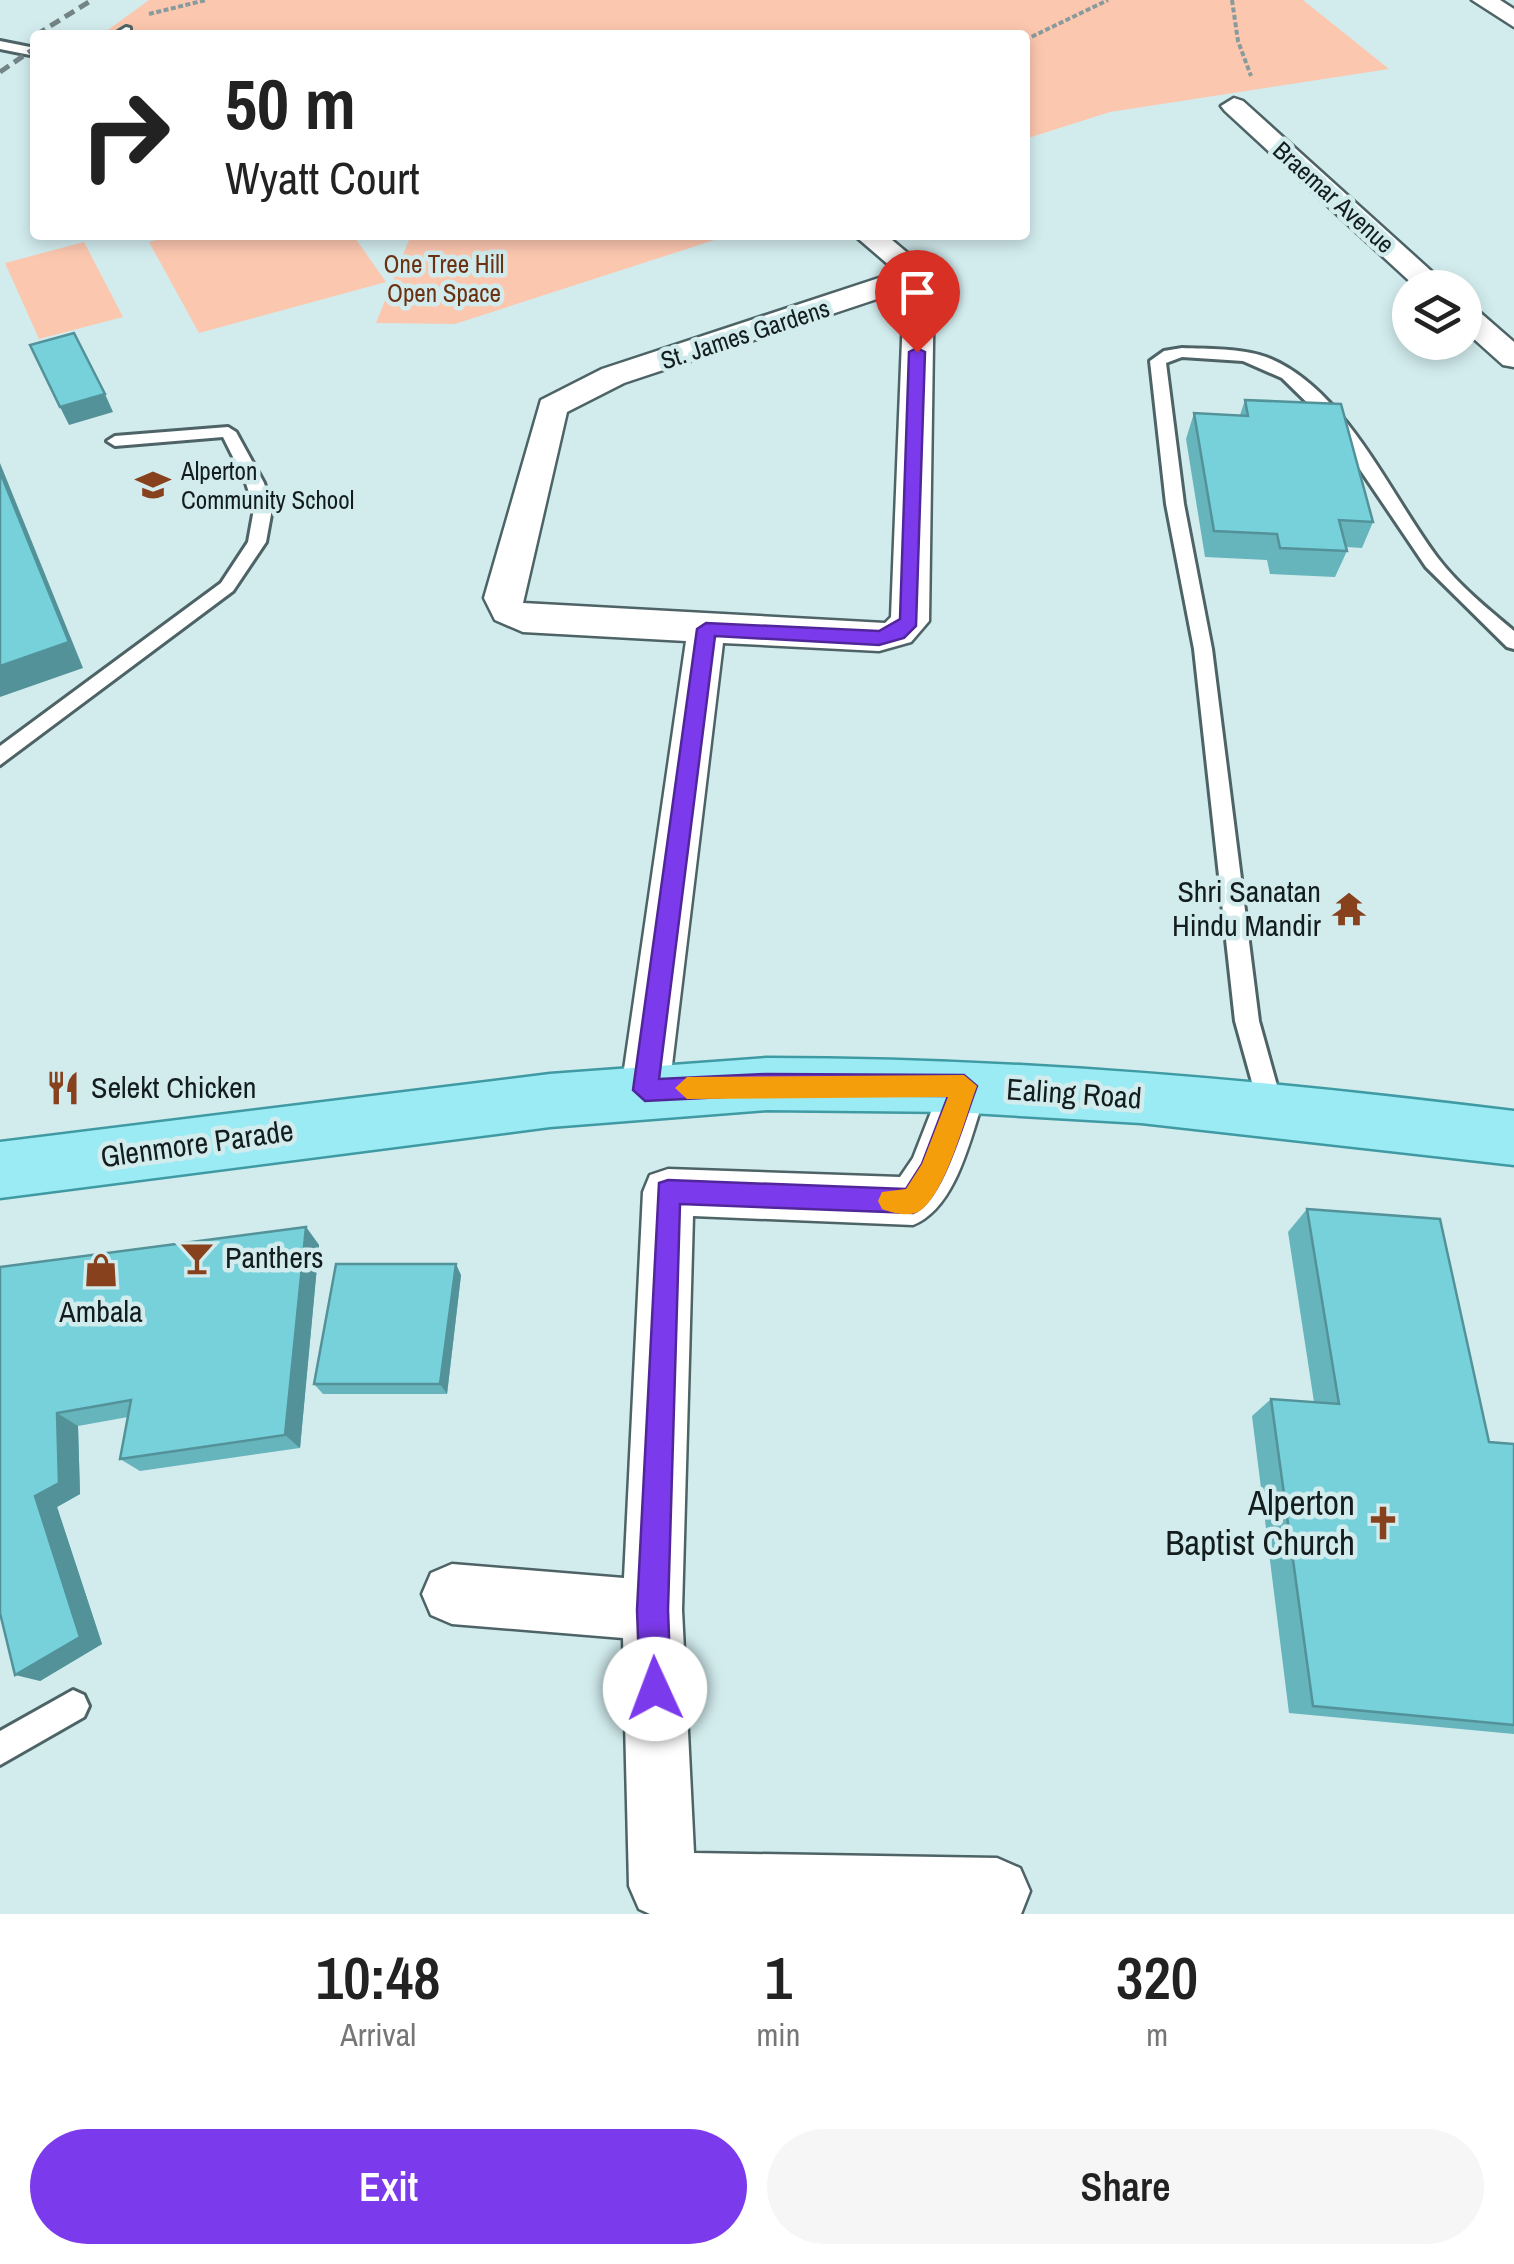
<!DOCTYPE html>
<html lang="en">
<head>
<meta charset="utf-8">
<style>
	:root { --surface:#fff; --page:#f6f6f6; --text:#222; --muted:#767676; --accent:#7c3aed }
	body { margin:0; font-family:"Archivo Narrow",sans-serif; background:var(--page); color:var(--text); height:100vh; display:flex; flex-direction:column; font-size:38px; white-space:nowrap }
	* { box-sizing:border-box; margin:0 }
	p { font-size:32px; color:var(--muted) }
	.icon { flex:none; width:55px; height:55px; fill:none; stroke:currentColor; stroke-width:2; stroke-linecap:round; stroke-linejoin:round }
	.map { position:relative; height:1914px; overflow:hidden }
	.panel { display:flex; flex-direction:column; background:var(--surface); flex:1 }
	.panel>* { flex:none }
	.top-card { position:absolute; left:30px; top:30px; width:1000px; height:210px; border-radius:10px; box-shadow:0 5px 15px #0003; background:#fff; color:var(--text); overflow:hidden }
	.buttons { position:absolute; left:1392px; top:270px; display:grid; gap:20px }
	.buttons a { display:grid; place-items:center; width:90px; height:90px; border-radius:50%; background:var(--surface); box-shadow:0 5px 15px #0003; font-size:50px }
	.pin { position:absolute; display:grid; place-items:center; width:85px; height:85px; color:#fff; margin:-102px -42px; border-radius:50% 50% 50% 0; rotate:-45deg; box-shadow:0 0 10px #0007 }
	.pin .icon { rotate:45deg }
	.me { position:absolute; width:110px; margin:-55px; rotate:358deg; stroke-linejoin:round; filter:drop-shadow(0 0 8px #0008) }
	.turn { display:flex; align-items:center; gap:35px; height:210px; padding:0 30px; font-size:45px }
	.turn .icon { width:130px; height:130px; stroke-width:2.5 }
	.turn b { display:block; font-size:70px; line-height:85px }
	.eta { display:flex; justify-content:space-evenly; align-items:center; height:170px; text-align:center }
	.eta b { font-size:60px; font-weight:600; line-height:70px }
	.action { display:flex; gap:20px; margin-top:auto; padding:20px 30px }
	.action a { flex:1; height:115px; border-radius:60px; background:var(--accent); color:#fff; font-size:40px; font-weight:600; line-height:115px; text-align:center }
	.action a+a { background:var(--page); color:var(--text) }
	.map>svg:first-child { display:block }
	.green { fill:#fcc7af }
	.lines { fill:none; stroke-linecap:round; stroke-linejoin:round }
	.service-casing { stroke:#4d6366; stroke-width:6 }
	.minor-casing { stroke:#4d6366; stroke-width:5 }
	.primary-casing { stroke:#3f9aa3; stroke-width:5 }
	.path { stroke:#879a9c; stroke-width:4; stroke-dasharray:5 2.5; stroke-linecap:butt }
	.service { fill:#fff; fill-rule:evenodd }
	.minor { fill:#fff; fill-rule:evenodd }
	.primary { fill:#9aebf3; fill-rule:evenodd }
	.rail { stroke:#738486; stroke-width:5; stroke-dasharray:11 6; stroke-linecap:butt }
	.wall { fill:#66b4bc }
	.shaded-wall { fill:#539299 }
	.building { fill:#77d1db; stroke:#539299; stroke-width:2.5 }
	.route { fill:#7c3aed; stroke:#51269a; stroke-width:2.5 }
	.slow { fill:#f59e0b }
	.labels { text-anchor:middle; stroke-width:9; stroke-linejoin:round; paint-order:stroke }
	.far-street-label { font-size:25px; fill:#141d1e; stroke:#d2ecee }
	.far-park-label { font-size:25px; fill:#6c3112; stroke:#d2ecee }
	.far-poi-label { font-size:25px; fill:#141d1e; stroke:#d2ecee; text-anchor:start }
	.poi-label { font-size:30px; fill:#141d1e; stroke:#d2ecee; text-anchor:start }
	.street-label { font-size:30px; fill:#141d1e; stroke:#d2ecee }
	.near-poi-label { font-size:35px; fill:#141d1e; stroke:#d2ecee; text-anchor:end }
</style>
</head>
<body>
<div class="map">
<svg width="1514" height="1914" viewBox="0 0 1514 1914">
	<rect width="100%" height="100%" fill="#d2ecee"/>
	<!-- green -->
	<g class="green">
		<polygon points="149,0 1303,0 1389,69 1110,112 1025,139 1025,35 101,35"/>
		<polygon points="175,235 353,235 386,282 199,333 149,242"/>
		<polygon points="411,235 730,235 455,324 376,323"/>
		<polygon points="84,242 123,317 39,339 5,263"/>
	</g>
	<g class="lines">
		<!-- service casing -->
		<g class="service-casing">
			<g id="service">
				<polygon points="126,27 130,28 130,34 113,35"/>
				<polygon points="0,41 35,48 35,56 0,49"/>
				<path d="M 1182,348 C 1208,349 1241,348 1266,357 C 1344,387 1389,493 1437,557 C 1459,586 1487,608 1514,631 L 1514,649 L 1507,647 L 1426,567 L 1330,425 L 1282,378 L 1243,361 L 1182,357 L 1166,363 L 1184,504 L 1212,649 L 1259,1021 L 1284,1111 L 1281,1119 L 1272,1122 L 1263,1119 L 1260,1111 L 1235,1021 L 1194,649 L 1166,504 L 1150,361 L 1164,351 Z"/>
				<polygon points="228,427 236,432 264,483 272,509 266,542 233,591 0,765 0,746 221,583 248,542 254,509 246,483 223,437 115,446 107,441 115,436"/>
				<polygon points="73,1690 84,1695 89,1706 84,1717 0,1765 0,1731"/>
			</g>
		</g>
		<!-- minor casing -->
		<g class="minor-casing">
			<g id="minor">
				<polygon points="1472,0 1500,0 1514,9 1514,27"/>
				<polygon points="1234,98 1243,101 1450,288 1417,288 1225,111 1221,106"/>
				<path d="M 854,235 L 886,235 L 934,275 L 929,621 L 911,642 L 879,651 L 723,643 L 669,1090 L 662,1105 L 645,1111 L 628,1105 L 621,1090 L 686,641 L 523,632 L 495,620 L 484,598 L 541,400 L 602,369 L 897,272 ZM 904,290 L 891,617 L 885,623 L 523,603 L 567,412 L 624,383 Z"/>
				<polygon points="1465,306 1476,309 1514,342 1514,367 1503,365 1465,331"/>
				<path d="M 964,1065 L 981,1071 L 988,1086 C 972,1129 959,1207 913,1225 L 693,1216 L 682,1610 L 694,1853 L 997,1858 L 1020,1868 L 1030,1891 L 1021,1914 L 650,1914 L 639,1909 L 629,1886 L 623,1638 L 452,1624 L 431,1615 L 422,1594 L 431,1573 L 452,1564 L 624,1578 L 643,1192 L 650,1175 L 668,1169 L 900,1177 L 913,1158 L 947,1071 Z"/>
			</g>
		</g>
		<!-- primary casing -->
		<g class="primary-casing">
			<path id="primary" d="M 767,1058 C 1018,1058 1265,1080 1514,1111 L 1514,1165 L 1141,1123 L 954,1112 L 767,1110 L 550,1127 L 0,1198 L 0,1142 L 550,1074 Z"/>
		</g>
		<!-- path -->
		<g class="path">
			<polyline points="1232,0 1238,41 1251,76"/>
			<polyline points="149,14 206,0"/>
			<polyline points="1025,40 1108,0"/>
		</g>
		<!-- service -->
		<use href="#service" class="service"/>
		<!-- minor -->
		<use href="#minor" class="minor"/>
		<!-- primary -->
		<use href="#primary" class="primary"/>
		<!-- rail -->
		<g class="rail">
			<polyline points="36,35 92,0"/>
			<polyline points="0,72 35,48"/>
		</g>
	</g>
	<!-- wall -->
	<g class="wall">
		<polygon points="1245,400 1373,522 1362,548 1346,547 1347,551 1335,577 1270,574 1267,560 1205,557 1186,439 1194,413 1240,415"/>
		<polygon points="1307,1209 1489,1442 1514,1444 1514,1734 1289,1713 1252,1416 1271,1399 1314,1402 1288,1232"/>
		<polygon points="306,1227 319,1245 300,1448 140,1471 120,1459 128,1417 78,1426 80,1494 57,1507 102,1644 40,1681 0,1267"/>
		<polygon points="461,1275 447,1394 323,1394 314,1384"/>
	</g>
	<!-- shaded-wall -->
	<g class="shaded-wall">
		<polygon points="105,394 113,412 69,425 60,407"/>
		<polygon points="0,463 83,668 0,697"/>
		<polygon points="306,1227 319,1245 300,1448 285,1435"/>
		<polygon points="456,1264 461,1275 447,1394 440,1384"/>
		<polygon points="57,1413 78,1426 80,1494 57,1507 102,1644 40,1681 15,1675 35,1496"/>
	</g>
	<!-- building -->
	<g class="building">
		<polygon points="74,333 105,394 60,407 30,345"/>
		<polygon points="1245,400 1341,404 1373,522 1339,520 1347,551 1280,548 1277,534 1214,531 1194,413 1248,416"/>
		<polygon points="0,472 69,642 0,666"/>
		<polygon points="1307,1209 1440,1219 1489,1442 1514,1444 1514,1725 1313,1706 1271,1399 1339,1404"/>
		<polygon points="306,1227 285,1435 120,1459 131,1400 57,1413 59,1483 35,1496 80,1637 15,1675 0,1613 0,1267"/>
		<polygon points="336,1264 456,1264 440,1384 314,1384"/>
	</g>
	<!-- route -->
	<path class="route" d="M 917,348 L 925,352 L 916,626 L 904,638 L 879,645 L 715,636 L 659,1079 L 766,1074 L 964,1075 L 977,1086 C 965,1116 943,1202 913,1213 L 680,1204 L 668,1610 L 671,1689 L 666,1700 L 655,1704 L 644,1700 L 640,1689 L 637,1610 L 659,1183 L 668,1180 L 906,1189 L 922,1164 L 948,1096 L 766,1095 L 645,1101 L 633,1090 L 697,629 L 706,623 L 879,631 L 900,619 L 909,352 Z"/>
	<!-- slow -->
	<path class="slow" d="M 964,1075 L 977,1086 C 965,1117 947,1190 921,1210 C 912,1218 892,1213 882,1209 L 878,1201 L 882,1192 L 906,1189 L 922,1164 L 948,1097 L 687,1099 L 675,1088 L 687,1077 Z"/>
	<!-- icons -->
	<defs>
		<g id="school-bare" transform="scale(2.7)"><path d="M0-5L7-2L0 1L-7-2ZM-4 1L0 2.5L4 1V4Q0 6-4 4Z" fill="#87411c" stroke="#d2ecee" stroke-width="2.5" paint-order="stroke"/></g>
		<g id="temple-bare" transform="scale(2.7)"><path d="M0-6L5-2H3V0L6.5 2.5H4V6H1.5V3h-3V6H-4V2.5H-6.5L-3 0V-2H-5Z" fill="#87411c" stroke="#d2ecee" stroke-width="2.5" paint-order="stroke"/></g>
		<g id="restaurant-bare" transform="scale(2.7)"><path d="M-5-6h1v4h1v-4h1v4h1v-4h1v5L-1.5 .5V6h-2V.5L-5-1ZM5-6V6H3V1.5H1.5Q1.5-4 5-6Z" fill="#87411c" stroke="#d2ecee" stroke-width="2.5" paint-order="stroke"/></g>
		<g id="bar-bare" transform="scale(2.7)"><path d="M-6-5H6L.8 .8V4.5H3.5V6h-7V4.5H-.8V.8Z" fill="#87411c" stroke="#d2ecee" stroke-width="2.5" paint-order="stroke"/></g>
		<g id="shop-bare" transform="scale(2.7)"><path d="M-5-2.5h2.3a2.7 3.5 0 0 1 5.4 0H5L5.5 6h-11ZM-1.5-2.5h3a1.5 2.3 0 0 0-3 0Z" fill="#87411c" stroke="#d2ecee" stroke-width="2.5" paint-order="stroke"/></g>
		<g id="church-bare" transform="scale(2.7)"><path d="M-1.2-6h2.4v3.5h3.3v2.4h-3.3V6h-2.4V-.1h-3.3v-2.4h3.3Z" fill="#87411c" stroke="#d2ecee" stroke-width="2.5" paint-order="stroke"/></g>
	</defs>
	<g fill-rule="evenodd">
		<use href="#school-bare" x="153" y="485"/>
		<use href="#temple-bare" x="1349" y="909"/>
		<use href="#restaurant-bare" x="63" y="1088"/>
		<use href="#bar-bare" x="197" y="1258"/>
		<use href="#shop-bare" x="101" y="1270"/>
		<use href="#church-bare" x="1383" y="1523"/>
	</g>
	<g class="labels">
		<!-- far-street labels -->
		<g class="far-street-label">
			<text transform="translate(1334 197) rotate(42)" y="9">Braemar Avenue</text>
			<text transform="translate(745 334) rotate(-18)" y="9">St. James Gardens</text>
		</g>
		<!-- far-park labels -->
		<g class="far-park-label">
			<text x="444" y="273">One Tree Hill<tspan x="444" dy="29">Open Space</tspan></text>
		</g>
		<!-- far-poi labels -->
		<g class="far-poi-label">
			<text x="181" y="480">Alperton<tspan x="181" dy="29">Community School</tspan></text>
		</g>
		<!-- poi labels -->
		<g class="poi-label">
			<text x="1321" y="902" text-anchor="end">Shri Sanatan<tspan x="1321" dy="34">Hindu Mandir</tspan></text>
			<text x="91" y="1098">Selekt Chicken</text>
			<text x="225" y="1268">Panthers</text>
			<text x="101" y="1322" text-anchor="middle">Ambala</text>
		</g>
		<!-- street labels -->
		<g class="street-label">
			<text transform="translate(1074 1094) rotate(4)" y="10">Ealing Road</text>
			<text transform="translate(197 1144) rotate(-8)" y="10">Glenmore Parade</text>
		</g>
		<!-- near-poi labels -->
		<g class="near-poi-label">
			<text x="1355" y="1515">Alperton<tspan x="1355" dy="40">Baptist Church</tspan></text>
		</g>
	</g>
</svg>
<div class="buttons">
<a><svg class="icon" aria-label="layers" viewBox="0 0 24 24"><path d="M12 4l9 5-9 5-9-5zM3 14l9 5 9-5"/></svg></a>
</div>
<div class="pin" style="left:917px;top:352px;background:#d93025"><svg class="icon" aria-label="arrive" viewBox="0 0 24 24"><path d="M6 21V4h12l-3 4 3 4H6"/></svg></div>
<svg class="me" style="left:655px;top:1689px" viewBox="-20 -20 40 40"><circle r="19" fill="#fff"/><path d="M0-13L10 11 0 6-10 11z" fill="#7c3aed"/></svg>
<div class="top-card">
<div class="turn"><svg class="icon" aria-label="right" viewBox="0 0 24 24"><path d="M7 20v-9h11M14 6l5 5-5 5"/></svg><div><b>50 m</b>Wyatt Court</div></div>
</div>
</div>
<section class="panel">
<div class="eta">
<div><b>10:48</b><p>Arrival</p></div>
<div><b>1</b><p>min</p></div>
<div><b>320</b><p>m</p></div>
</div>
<div class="action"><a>Exit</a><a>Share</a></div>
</section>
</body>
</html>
